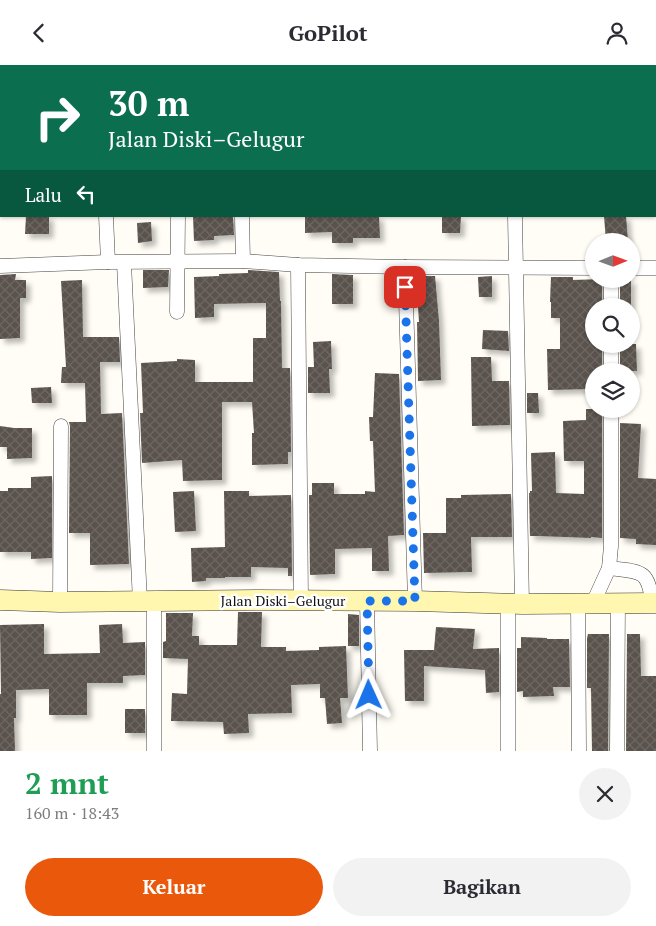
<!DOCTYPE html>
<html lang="id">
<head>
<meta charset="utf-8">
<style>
	:root { --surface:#fff; --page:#f2f2f3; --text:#2b2b33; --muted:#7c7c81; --accent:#ea580c }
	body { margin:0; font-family:"PT Serif",serif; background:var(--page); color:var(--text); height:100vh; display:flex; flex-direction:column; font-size:19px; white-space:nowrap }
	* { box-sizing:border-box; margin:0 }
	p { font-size:16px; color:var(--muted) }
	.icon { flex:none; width:28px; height:28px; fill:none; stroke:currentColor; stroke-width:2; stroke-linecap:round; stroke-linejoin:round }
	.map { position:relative; height:686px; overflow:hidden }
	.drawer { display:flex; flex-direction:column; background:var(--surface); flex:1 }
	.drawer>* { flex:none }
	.hud { position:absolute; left:0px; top:0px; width:656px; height:152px; box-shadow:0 1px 4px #0004; background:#0b6e4f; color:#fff; overflow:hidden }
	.needle { width:32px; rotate:89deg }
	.tools { position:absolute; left:585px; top:168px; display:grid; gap:10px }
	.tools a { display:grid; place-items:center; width:55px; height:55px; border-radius:50%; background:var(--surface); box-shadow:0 1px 4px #0004; font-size:25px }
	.pin { position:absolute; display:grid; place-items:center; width:42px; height:42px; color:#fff; margin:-21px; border-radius:10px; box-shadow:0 2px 8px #0006 }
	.me { position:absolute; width:55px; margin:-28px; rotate:359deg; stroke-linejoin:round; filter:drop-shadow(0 0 4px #0008) }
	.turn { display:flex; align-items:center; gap:18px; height:105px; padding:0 25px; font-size:22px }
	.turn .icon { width:65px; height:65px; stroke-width:2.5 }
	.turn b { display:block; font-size:35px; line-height:42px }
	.then { display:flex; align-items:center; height:48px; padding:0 25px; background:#0003; gap:10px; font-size:19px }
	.round { display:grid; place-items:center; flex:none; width:52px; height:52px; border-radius:26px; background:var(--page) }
	.headline { display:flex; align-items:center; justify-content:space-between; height:85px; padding:0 25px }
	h1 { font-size:30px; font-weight:700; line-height:38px; color:#1e9e55 }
	.cta { display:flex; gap:10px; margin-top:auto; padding:10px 25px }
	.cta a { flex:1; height:58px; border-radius:30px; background:var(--accent); color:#fff; font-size:20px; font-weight:700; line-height:58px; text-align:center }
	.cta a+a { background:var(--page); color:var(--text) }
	header { display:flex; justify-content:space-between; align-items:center; height:65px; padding:0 25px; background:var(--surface); font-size:22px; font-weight:700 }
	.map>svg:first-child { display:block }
	.building { fill:url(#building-cross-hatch); filter:url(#shadow) }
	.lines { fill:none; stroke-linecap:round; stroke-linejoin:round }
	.minor-casing { stroke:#444; stroke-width:15 }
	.secondary-casing { stroke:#333; stroke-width:21 }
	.minor { stroke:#fff; stroke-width:14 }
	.secondary { stroke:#fff6b0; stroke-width:20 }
	.route { stroke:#1a73e8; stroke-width:9; stroke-dasharray:0 16.2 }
	.labels { text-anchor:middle; stroke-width:5; stroke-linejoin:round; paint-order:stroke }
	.street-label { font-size:14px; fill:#111; stroke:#fff }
</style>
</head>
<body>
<header><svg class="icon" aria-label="back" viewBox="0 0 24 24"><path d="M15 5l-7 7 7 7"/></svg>GoPilot<svg class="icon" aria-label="person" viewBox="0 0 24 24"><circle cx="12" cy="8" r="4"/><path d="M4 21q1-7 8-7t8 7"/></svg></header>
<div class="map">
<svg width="656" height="686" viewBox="0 0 656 686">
	<defs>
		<pattern id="building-cross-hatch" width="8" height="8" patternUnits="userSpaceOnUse" patternTransform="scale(1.25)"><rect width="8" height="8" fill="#5a524d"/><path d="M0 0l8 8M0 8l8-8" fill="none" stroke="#6d6662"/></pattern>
		<filter id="shadow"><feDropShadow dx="4.5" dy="4.5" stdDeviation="2.5" flood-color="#0004"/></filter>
	</defs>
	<rect width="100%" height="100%" fill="#fffdf5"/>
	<!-- building -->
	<g class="building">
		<polygon points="26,151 49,151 49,169 25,169"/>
		<polygon points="193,151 233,151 234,170 214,171 214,175 194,176"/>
		<polygon points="305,151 379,151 380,173 353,173 353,178 332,178 332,167 305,168"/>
		<polygon points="442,151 461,151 460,168 442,168"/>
		<polygon points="604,151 626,151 628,176 606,176"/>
		<polygon points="151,157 152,176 138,178 137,158"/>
		<polygon points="143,205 169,205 168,222 143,223"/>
		<polygon points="248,205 279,207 280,236 281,236 282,303 290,303 291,387 288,387 288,399 252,400 252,368 254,368 252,337 222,337 222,415 183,416 182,395 142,398 140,348 143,348 141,298 177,296 177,294 195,295 195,317 253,317 253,273 266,273 266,238 214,239 214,252 195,253 194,212 219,211 219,209 248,208"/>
		<polygon points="16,209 15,215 26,215 26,233 20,233 20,273 0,274 0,210"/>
		<polygon points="332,209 353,210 353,239 332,239"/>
		<polygon points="416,211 435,211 439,256 441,315 418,316 417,257 419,257"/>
		<polygon points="492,211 492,232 479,232 478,212"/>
		<polygon points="551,212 573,212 573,215 602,214 602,241 594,241 594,279 602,279 602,306 594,306 594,324 548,325 547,284 560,284 560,253 551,253 551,237 550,237"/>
		<rect x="620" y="214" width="11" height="27"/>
		<polygon points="82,215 83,272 119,272 120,297 100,297 101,349 122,348 129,499 90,500 90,468 69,468 70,361 69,357 86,357 85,318 61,318 62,302 66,302 61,216"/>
		<polygon points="483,265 508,266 509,286 482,284"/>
		<polygon points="331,276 332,304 329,304 330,328 308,328 308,302 314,302 313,277"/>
		<polygon points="620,279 636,279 637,306 620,306"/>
		<polygon points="471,292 491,292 492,316 509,316 510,360 472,361"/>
		<polygon points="375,308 399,309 404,470 388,471 389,506 372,506 372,483 335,484 335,509 310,510 309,430 312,430 312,418 334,418 334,429 365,429 365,426 375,427 373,376 370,376 369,352 373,352"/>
		<polygon points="51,322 52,338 32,338 31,323"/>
		<polygon points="527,328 538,328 539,348 527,348"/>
		<polygon points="586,344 602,344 602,473 591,472 591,473 538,471 530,471 529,428 530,428 530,426 532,426 531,388 555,387 556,428 584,429 584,396 564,396 563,356 586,355"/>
		<polygon points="620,358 641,359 638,413 656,414 656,480 636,479 636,474 620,473"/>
		<polygon points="0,361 14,363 32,363 32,393 7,394 7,382 0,382"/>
		<polygon points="52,411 52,493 31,494 31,487 0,487 0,426 8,426 8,423 31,423 31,412"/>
		<polygon points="194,426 196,466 175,467 173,427"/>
		<polygon points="224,426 249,426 249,431 291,430 292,511 288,511 288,503 251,502 251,512 225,512 225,513 206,513 206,516 192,517 191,483 225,482"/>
		<polygon points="511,429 512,472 471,472 472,507 424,508 423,468 446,468 446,433 461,433 461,430"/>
		<polygon points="238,547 262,547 261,582 286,582 286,586 319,585 319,582 346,581 348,633 340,633 342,658 327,659 325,633 320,633 320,619 291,620 292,648 248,649 249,668 224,669 223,657 171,656 172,628 187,629 188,594 163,593 163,577 166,576 166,548 193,548 192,571 199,571 199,580 237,580"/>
		<polygon points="348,549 359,550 359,581 348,581"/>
		<polygon points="44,559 44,589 100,588 99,560 122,559 123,578 145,577 145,610 123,611 123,618 87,618 87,650 49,650 49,624 16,625 16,653 14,653 15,686 0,686 0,629 1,629 0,560"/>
		<polygon points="436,562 475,564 473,584 499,583 499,627 486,628 485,605 424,601 424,636 405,636 404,585 434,585"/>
		<polygon points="588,569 609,569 608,686 592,686 591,623 587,623 587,573"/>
		<polygon points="627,569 640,569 641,611 656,611 656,686 626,686"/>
		<polygon points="521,572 547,573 547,574 569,574 570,622 553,622 554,631 523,632 523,626 517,627 517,583 521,583"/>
		<rect x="125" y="644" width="20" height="24"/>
	</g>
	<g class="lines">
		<!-- minor casing -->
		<g class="minor-casing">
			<g id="minor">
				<polyline points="101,0 101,1"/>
				<polyline points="176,0 176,1"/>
				<polyline points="239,0 239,1"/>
				<polyline points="106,151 108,197"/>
				<polyline points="242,151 243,196"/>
				<polyline points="515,151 522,539"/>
				<polyline points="124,198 140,537"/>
				<polyline points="298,200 301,536"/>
				<polyline points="0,201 108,197 243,196 298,200 405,202 594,203"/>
				<polyline points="405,202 415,536"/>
				<polyline points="631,203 656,203"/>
				<polyline points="611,214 611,241"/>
				<polyline points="177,247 178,151"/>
				<polyline points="611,279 611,306"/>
				<path d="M 609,503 C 639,507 649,503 652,538"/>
				<polyline points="154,536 154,686"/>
				<polyline points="367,536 370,686"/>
				<polyline points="60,537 61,361"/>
				<polyline points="578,538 579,686"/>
				<polyline points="593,538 609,503 611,481 611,344"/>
				<polyline points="508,686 508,538"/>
				<polyline points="617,686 618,538"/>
			</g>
		</g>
		<!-- secondary casing -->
		<g class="secondary-casing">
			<polyline id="secondary" points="0,535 60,537 260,535 415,536 522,539 656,538"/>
		</g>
		<!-- minor -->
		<use href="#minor" class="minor"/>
		<!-- secondary -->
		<use href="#secondary" class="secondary"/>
	</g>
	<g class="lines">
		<!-- route -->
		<polyline class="route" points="369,630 367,536 415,536 405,222"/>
	</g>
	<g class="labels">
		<!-- street labels -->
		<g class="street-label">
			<text x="283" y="541">Jalan Diski–Gelugur</text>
		</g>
	</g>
</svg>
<div class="tools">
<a><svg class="needle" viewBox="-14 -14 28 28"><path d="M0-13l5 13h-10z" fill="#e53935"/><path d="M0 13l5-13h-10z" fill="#7c7c81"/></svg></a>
<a><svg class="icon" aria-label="search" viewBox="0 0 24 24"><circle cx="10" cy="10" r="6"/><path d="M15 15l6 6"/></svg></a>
<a><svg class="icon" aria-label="layers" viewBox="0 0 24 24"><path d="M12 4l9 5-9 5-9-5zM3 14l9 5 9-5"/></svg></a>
</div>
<div class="pin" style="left:405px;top:222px;background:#d93025"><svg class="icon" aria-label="arrive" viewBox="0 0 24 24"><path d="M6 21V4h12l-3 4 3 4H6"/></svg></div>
<svg class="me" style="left:369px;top:630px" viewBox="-20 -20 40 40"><path d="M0-17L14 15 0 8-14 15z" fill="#1a73e8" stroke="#fff" stroke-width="4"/></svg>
<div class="hud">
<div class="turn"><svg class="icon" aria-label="right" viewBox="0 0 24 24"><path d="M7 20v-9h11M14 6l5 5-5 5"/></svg><div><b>30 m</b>Jalan Diski–Gelugur</div></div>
<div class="then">Lalu<svg class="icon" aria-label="left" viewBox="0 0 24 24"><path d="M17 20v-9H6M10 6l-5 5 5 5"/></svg></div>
</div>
</div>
<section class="drawer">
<div class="headline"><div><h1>2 mnt</h1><p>160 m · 18:43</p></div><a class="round"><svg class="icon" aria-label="close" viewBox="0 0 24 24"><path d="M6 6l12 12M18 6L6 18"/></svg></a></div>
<div class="cta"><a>Keluar</a><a>Bagikan</a></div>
</section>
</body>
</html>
